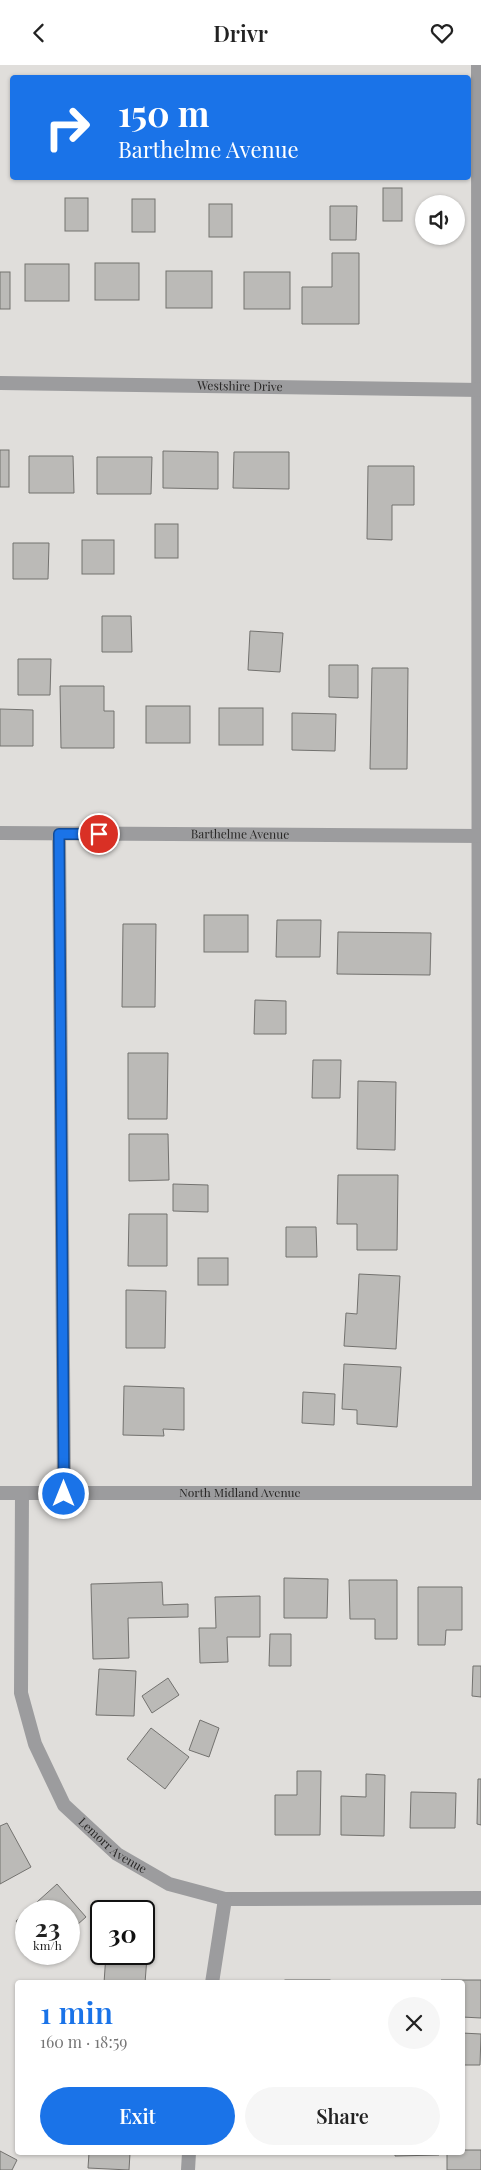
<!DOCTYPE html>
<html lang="en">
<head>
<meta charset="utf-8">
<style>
	:root { --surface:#fff; --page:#f6f6f6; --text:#222; --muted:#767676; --accent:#1a73e8 }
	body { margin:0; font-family:"Playfair Display",serif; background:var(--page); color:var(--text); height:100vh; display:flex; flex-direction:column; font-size:19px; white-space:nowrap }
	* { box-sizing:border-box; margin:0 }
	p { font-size:16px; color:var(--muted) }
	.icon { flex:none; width:28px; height:28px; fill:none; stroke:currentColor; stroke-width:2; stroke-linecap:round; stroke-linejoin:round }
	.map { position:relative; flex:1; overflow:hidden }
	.sheet { position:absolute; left:15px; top:1915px; width:450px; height:175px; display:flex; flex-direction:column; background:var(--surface); border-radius:5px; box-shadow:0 1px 4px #0004 }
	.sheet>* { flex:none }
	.banner { position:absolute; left:10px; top:10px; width:461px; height:105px; border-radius:5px; box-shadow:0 1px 4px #0004; background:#1a73e8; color:#fff; overflow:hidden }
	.controls { position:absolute; left:415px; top:130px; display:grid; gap:10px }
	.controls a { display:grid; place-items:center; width:50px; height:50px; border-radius:50%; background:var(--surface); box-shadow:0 1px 4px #0004; font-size:25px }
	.speed { position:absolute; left:15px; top:1835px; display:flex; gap:10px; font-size:25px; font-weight:700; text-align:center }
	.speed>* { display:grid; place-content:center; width:65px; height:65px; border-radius:50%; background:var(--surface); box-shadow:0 1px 4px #0004; line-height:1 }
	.speed small { font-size:12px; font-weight:400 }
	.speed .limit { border:2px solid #111; border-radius:8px; background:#fff; color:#111 }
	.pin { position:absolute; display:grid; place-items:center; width:42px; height:42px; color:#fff; margin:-21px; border:2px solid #fff; border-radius:50%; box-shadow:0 1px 5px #0007 }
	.me { position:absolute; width:55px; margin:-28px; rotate:0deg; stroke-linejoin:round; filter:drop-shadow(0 0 4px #0008) }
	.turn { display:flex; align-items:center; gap:18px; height:105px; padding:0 25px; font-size:22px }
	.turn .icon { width:65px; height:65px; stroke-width:2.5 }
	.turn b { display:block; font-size:35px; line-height:42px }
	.round { display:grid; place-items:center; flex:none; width:52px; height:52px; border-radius:26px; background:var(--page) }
	.headline { display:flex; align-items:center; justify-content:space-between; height:85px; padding:0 25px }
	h1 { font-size:30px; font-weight:600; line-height:38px; color:var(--accent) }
	.button { display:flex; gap:10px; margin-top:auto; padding:10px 25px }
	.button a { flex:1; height:58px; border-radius:30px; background:var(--accent); color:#fff; font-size:20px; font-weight:600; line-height:58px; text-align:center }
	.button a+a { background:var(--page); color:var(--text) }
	header { display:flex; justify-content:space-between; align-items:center; height:65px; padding:0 25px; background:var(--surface); font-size:22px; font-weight:600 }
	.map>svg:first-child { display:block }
	.building { fill:#bbbab7; stroke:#73726f }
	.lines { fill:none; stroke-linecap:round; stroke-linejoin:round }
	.minor { stroke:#9c9c9e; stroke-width:14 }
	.tertiary { stroke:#9c9c9e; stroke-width:14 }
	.route-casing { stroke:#114b97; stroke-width:12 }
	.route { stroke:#1a73e8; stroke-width:9 }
	.labels { text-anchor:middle; stroke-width:4.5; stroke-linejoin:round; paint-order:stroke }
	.street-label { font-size:12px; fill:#282726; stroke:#fff }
</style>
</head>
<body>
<header><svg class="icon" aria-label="back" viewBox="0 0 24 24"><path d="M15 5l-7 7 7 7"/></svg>Drivr<svg class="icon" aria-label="heart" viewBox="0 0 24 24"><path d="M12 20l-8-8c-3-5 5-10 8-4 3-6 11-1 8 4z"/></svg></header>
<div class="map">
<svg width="481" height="2105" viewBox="0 0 481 2105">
	<rect width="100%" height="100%" fill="#e0dedb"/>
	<!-- building -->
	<g class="building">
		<rect x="383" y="123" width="19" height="33"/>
		<rect x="65" y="133" width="23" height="33"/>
		<rect x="132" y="134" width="23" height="33"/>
		<rect x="209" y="139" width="23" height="33"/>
		<polygon points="330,141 357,141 356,175 330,175"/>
		<polygon points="332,188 359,188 359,259 302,259 302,222 332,222"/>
		<rect x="95" y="198" width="44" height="37"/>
		<rect x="25" y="199" width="44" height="37"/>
		<rect x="166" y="206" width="46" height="37"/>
		<rect x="0" y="207" width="10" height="37"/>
		<rect x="244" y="207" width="46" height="37"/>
		<rect x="0" y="385" width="9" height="37"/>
		<polygon points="163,386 218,387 218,424 163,423"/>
		<polygon points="234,387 289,387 289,424 233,423"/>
		<polygon points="29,391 73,391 74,428 29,428"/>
		<polygon points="97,392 152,392 151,429 97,429"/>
		<polygon points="368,401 414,401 414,440 392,440 392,475 367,474"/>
		<rect x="155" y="459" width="23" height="34"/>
		<rect x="82" y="475" width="32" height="34"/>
		<polygon points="13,478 49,478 48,514 13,514"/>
		<polygon points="102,551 131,551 132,587 102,587"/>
		<polygon points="250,566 283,568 280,607 248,605"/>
		<polygon points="18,594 51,594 50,630 18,630"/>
		<polygon points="329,600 358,600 358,633 329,632"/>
		<polygon points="372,603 408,603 407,704 370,704"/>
		<polygon points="60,621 104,621 104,646 114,646 114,683 61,683"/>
		<rect x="146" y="641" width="44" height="37"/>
		<rect x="219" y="643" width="44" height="37"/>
		<polygon points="0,644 33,645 33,681 0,681"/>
		<polygon points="292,648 336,649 335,686 292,685"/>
		<rect x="204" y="850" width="44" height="37"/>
		<polygon points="277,855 321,855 320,892 276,892"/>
		<polygon points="123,859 156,859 155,942 122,942"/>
		<polygon points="338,867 431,868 430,910 337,909"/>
		<polygon points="255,935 286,936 286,969 254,969"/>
		<polygon points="128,988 168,988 167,1054 128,1054"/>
		<polygon points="313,995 341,995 340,1033 312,1033"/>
		<polygon points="358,1016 396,1017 395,1085 357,1084"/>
		<polygon points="129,1069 168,1069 169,1115 129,1116"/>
		<polygon points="338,1110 398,1110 397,1185 357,1185 357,1159 337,1159"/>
		<polygon points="173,1119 208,1120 208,1147 173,1146"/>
		<polygon points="129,1149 167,1149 167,1201 128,1201"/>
		<polygon points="286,1162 316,1162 317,1192 286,1192"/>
		<rect x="198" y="1193" width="30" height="27"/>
		<polygon points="359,1209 400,1211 396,1284 344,1281 346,1248 357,1249"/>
		<polygon points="126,1225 166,1226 165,1283 126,1283"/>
		<polygon points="344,1299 401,1302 397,1362 357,1359 357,1345 342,1344"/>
		<polygon points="124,1321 184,1323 184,1365 163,1364 164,1371 123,1370"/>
		<polygon points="303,1327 335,1329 334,1360 302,1358"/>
		<polygon points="284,1513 328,1514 327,1553 284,1553"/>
		<polygon points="349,1515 397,1515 397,1574 375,1574 375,1554 350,1554"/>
		<polygon points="162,1517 163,1540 188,1539 188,1552 128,1553 129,1593 93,1594 91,1519"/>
		<polygon points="418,1522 462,1522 462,1565 446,1565 445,1580 418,1580"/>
		<polygon points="260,1531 260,1572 227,1572 228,1597 200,1598 199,1563 216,1563 215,1532"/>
		<polygon points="270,1569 291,1569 291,1601 269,1601"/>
		<polygon points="473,1601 481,1601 481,1632 472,1631"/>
		<polygon points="99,1604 136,1606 134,1651 96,1650"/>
		<polygon points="168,1613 179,1630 152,1648 142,1631"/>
		<polygon points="200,1655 219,1663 209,1692 189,1685"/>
		<polygon points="151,1663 189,1692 165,1724 127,1694"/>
		<polygon points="297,1706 321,1706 320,1770 275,1770 275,1730 297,1730"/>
		<polygon points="366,1709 385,1710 384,1771 341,1770 341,1731 366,1732"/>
		<polygon points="478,1714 481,1714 481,1760 477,1759"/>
		<polygon points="411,1727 456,1728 455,1763 410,1763"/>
		<polygon points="7,1758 31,1802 0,1819 0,1761"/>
		<polygon points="57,1819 86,1852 69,1867 69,1846 27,1846"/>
		<polygon points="26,1847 26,1868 16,1856"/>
		<polygon points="106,1889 147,1892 145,1918 104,1918"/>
		<rect x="285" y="1915" width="45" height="3"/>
		<polygon points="441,1915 481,1915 481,1953 462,1952 462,1918 441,1918"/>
		<polygon points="462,1968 481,1969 480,2000 462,2000"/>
		<polygon points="462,2085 481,2085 481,2105 447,2105 447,2088 462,2088"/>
		<polygon points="0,2086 17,2095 12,2105 0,2105"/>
		<polygon points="89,2088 130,2088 129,2105 88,2103"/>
		<polygon points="395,2088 439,2088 439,2090 395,2091"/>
	</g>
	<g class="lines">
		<!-- minor -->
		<g class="minor">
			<polyline points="478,0 479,1428"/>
			<path id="s1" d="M 0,318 L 481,325"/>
			<path id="s2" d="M 0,768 L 481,771"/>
			<polyline points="59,769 64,1429"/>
			<path id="s3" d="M 22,1428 L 21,1628 L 35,1679 L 64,1740 L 117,1789 L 169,1819 L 225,1834 L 481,1833"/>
			<polyline points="212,1918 225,1834"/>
			<polyline points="188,2105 189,2088"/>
		</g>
		<!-- tertiary -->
		<path class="tertiary" id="s4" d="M 0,1428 L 481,1428"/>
	</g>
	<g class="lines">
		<!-- route casing -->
		<g class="route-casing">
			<polyline id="route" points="64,1429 59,769 99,769"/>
		</g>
		<!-- route -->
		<use href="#route" class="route"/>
	</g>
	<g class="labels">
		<!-- street labels -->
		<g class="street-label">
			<text dy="4" stroke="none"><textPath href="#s1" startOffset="240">Westshire Drive</textPath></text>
			<text dy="4" stroke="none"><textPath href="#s2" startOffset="240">Barthelme Avenue</textPath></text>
			<text dy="4" stroke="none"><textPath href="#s4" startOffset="240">North Midland Avenue</textPath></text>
			<text dy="4" stroke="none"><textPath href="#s3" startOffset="384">Lemorr Avenue</textPath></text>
		</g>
	</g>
</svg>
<div class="controls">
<a><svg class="icon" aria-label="sound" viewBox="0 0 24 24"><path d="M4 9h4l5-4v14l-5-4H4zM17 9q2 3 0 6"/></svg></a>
</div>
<div class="speed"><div>23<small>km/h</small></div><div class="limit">30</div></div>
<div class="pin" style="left:99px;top:769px;background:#d93025"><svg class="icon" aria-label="arrive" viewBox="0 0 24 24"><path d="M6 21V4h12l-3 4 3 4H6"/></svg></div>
<svg class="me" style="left:64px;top:1429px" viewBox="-20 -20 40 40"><circle r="17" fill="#1a73e8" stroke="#fff" stroke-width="3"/><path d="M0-11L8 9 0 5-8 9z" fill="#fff"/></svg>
<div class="banner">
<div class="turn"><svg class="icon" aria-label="right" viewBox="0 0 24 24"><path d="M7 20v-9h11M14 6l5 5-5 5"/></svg><div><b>150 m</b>Barthelme Avenue</div></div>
</div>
<section class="sheet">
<div class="headline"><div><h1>1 min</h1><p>160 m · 18:59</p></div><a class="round"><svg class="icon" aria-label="close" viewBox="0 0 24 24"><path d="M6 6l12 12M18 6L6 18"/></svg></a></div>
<div class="button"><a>Exit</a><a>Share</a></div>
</section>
</div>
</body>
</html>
